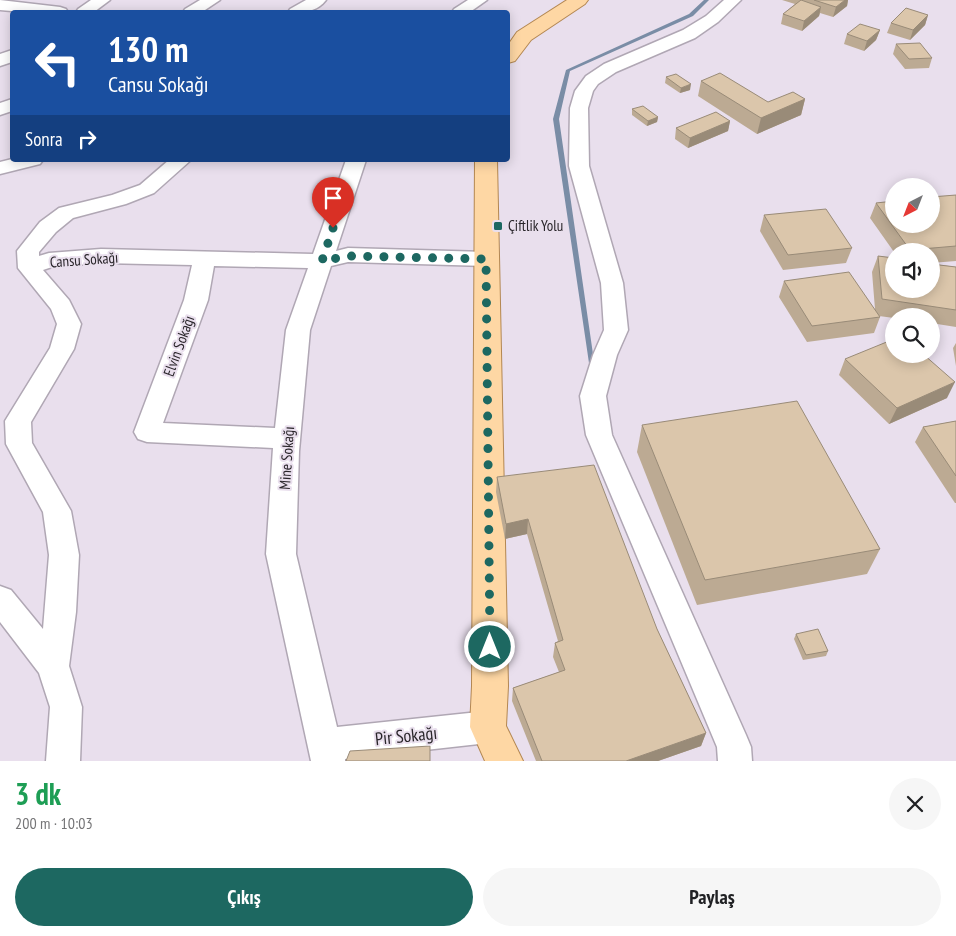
<!DOCTYPE html>
<html lang="tr">
<head>
<meta charset="utf-8">
<style>
	:root { --surface:#fff; --page:#f6f6f6; --text:#202124; --muted:#757577; --accent:#1d6861 }
	body { margin:0; font-family:"PT Sans Narrow",sans-serif; background:var(--page); color:var(--text); height:100vh; display:flex; flex-direction:column; font-size:19px; white-space:nowrap }
	* { box-sizing:border-box; margin:0 }
	p { font-size:16px; color:var(--muted) }
	.icon { flex:none; width:28px; height:28px; fill:none; stroke:currentColor; stroke-width:2; stroke-linecap:round; stroke-linejoin:round }
	.map { position:relative; height:761px; overflow:hidden }
	.panel { display:flex; flex-direction:column; background:var(--surface); flex:1 }
	.panel>* { flex:none }
	.guide { position:absolute; left:10px; top:10px; width:500px; height:152px; border-radius:5px; box-shadow:0 2px 12px #0003; background:#1a4fa0; color:#fff; overflow:hidden }
	.needle { width:32px; rotate:222deg }
	.buttons { position:absolute; left:885px; top:178px; display:grid; gap:10px }
	.buttons a { display:grid; place-items:center; width:55px; height:55px; border-radius:50%; background:var(--surface); box-shadow:0 2px 12px #0003; font-size:25px }
	.pin { position:absolute; display:grid; place-items:center; width:42px; height:42px; color:#fff; margin:-51px -21px; border-radius:50% 50% 50% 0; rotate:-45deg; box-shadow:0 0 5px #0007 }
	.pin .icon { rotate:45deg }
	.me { position:absolute; width:55px; margin:-28px; rotate:0deg; stroke-linejoin:round; filter:drop-shadow(0 0 4px #0008) }
	.turn { display:flex; align-items:center; gap:18px; height:105px; padding:0 15px; font-size:22px }
	.turn .icon { width:65px; height:65px; stroke-width:2.5 }
	.turn b { display:block; font-size:35px; line-height:42px }
	.then { display:flex; align-items:center; height:48px; padding:0 15px; background:#0003; gap:10px; font-size:19px }
	.round { display:grid; place-items:center; flex:none; width:52px; height:52px; border-radius:26px; background:var(--page) }
	.headline { display:flex; align-items:center; justify-content:space-between; height:85px; padding:0 15px }
	h1 { font-size:30px; font-weight:800; line-height:38px; color:#1e9e55 }
	.cta { display:flex; gap:10px; margin-top:auto; padding:10px 15px }
	.cta a { flex:1; height:58px; border-radius:30px; background:var(--accent); color:#fff; font-size:20px; font-weight:800; line-height:58px; text-align:center }
	.cta a+a { background:var(--page); color:var(--text) }
	.map>svg:first-child { display:block }
	.lines { fill:none; stroke-linecap:round; stroke-linejoin:round }
	.stream { fill:#7a8da6; fill-rule:evenodd }
	.minor-casing { stroke:#b0a7b4; stroke-width:3 }
	.major-casing { stroke:#b38752; stroke-width:2 }
	.minor { fill:#fff; fill-rule:evenodd }
	.major { fill:#fed7a4; fill-rule:evenodd }
	.wall { fill:#bcaa93 }
	.shaded-wall { fill:#998b78 }
	.building { fill:#dbc6ab; stroke:#998b78 }
	.route { stroke:#1d6861; stroke-width:9; stroke-dasharray:0 16.2 }
	.poi-dot { fill:#1d6861; stroke:#e9dfed; stroke-width:2 }
	.labels { text-anchor:middle; stroke-width:4; stroke-linejoin:round; paint-order:stroke }
	.poi-label { font-size:15px; fill:#29252a; stroke:#e9dfed; text-anchor:start }
	.street-label { font-size:15px; fill:#29252a; stroke:#e9dfed }
	.near-street-label { font-size:18px; fill:#29252a; stroke:#e9dfed }
</style>
</head>
<body>
<div class="map">
<svg width="956" height="761" viewBox="0 0 956 761">
	<rect width="100%" height="100%" fill="#e9dfed"/>
	<g class="lines">
		<!-- stream -->
		<polygon class="stream" points="704,0 709,0 693,16 570,71 559,119 594,361 591,363 589,363 553,119 566,70 689,14"/>
		<!-- minor casing -->
		<g class="minor-casing">
			<g id="minor">
				<polygon points="0,0 60,7 66,9 68,12 23,12 0,10"/>
				<polygon points="91,0 110,0 94,12 76,12 78,9"/>
				<polygon points="200,0 220,0 202,12 183,12 185,9"/>
				<path d="M 306,0 L 326,0 C 317,12 301,14 288,12 L 290,9 Z"/>
				<polygon points="468,0 487,0 470,12 452,12 454,9"/>
				<polygon points="724,0 741,0 718,22 695,38 616,72 598,84 593,91 588,108 589,166 623,283 628,330 617,355 606,396 612,435 746,735 751,747 752,761 718,761 717,747 586,435 580,396 593,355 604,330 601,283 569,166 570,108 575,91 586,76 604,64 683,30 706,16"/>
				<polygon points="12,50 12,62 0,66 0,54"/>
				<polygon points="12,99 12,111 0,115 0,103"/>
				<polygon points="12,159 12,160 43,160 40,164 0,174 0,162"/>
				<path d="M 169,160 L 191,160 L 154,193 L 126,204 L 73,218 L 56,232 L 39,252 L 39,256 L 49,253 L 101,249 L 313,254 L 346,160 L 366,160 L 336,251 L 348,248 L 486,252 L 494,254 L 497,259 L 494,264 L 486,266 L 348,262 L 331,266 L 310,330 L 299,451 L 296,554 L 337,727 L 488,711 L 500,716 L 505,727 L 500,738 L 488,743 L 345,759 L 345,761 L 311,761 L 266,554 L 273,448 L 147,442 L 138,439 L 134,432 L 184,300 L 192,265 L 101,263 L 52,267 L 43,270 L 69,300 L 81,324 L 74,349 L 31,422 L 32,443 L 71,511 L 79,555 L 76,612 L 69,666 L 82,707 L 80,761 L 46,761 L 50,707 L 39,673 L 0,622 L 0,586 L 11,590 L 43,629 L 49,555 L 43,512 L 6,444 L 5,421 L 50,348 L 57,324 L 51,309 L 18,268 L 17,251 L 40,222 L 59,208 L 112,195 L 140,185 ZM 214,266 L 308,268 L 286,330 L 275,428 L 163,423 L 208,300 Z"/>
			</g>
		</g>
		<!-- major casing -->
		<g class="major-casing">
			<g id="major">
				<polygon points="567,0 588,0 585,4 531,40 515,61 508,63 508,45 517,32"/>
				<polygon points="475,160 497,160 508,686 506,726 523,761 485,761 470,727 472,686"/>
			</g>
		</g>
		<!-- minor -->
		<use href="#minor" class="minor"/>
		<!-- major -->
		<use href="#major" class="major"/>
	</g>
	<!-- wall -->
	<g class="wall">
		<polygon points="782,0 848,0 847,6 833,17 820,13 819,16 802,31 781,24 783,14 795,4"/>
		<polygon points="928,15 925,25 910,40 887,33 891,23"/>
		<polygon points="880,30 876,40 864,51 844,44 847,34"/>
		<polygon points="896,44 932,58 929,68 905,69 893,54"/>
		<polygon points="666,77 690,90 680,93 665,83"/>
		<polygon points="701,81 768,102 805,99 801,115 757,134 698,96"/>
		<polygon points="632,109 658,117 657,122 647,126 632,115"/>
		<polygon points="730,121 728,131 688,148 675,139 676,128"/>
		<polygon points="956,195 956,261 931,263 931,251 894,251 894,252 870,218 876,203"/>
		<polygon points="764,215 852,248 846,263 783,270 760,231"/>
		<polygon points="878,256 956,267 956,327 931,323 931,316 894,316 894,318 879,316 880,317 874,333 807,342 779,297 784,281 875,309 872,272"/>
		<polygon points="956,343 956,366 953,348"/>
		<polygon points="845,359 947,398 889,424 839,375"/>
		<polygon points="956,421 956,503 955,503 915,442 923,427"/>
		<polygon points="642,425 880,549 867,574 697,605 637,452"/>
		<polygon points="497,477 657,629 706,733 701,746 658,761 536,761 512,701 513,688 559,672 553,657 555,643 558,641 527,534 505,539 496,492"/>
		<polygon points="796,634 828,651 826,656 803,660 794,639"/>
	</g>
	<!-- shaded-wall -->
	<g class="shaded-wall">
		<polygon points="845,0 848,0 847,6 833,17 836,7"/>
		<polygon points="821,7 819,16 802,31 804,21"/>
		<polygon points="928,15 925,25 910,40 913,30"/>
		<polygon points="880,30 876,40 864,51 867,41"/>
		<polygon points="691,84 690,90 680,93 681,88"/>
		<polygon points="805,99 801,115 757,134 761,118"/>
		<polygon points="658,117 657,122 647,126 648,121"/>
		<polygon points="730,121 728,131 688,148 690,138"/>
		<polygon points="955,382 947,398 889,424 897,408"/>
		<polygon points="528,519 527,534 505,539 506,524"/>
		<polygon points="706,733 701,746 658,761 626,761"/>
	</g>
	<!-- building -->
	<g class="building">
		<polygon points="801,0 821,7 804,21 783,14"/>
		<polygon points="814,0 845,0 836,7"/>
		<polygon points="906,8 928,15 913,30 891,23"/>
		<polygon points="860,24 880,30 867,41 847,34"/>
		<polygon points="920,43 932,58 909,59 896,44"/>
		<polygon points="720,73 768,102 793,92 805,99 761,118 701,81"/>
		<polygon points="676,74 691,84 681,88 666,77"/>
		<polygon points="643,106 658,117 648,121 632,109"/>
		<polygon points="716,112 730,121 690,138 676,128"/>
		<polygon points="956,195 956,246 910,250 876,203 894,201 894,224 931,224 931,197"/>
		<polygon points="826,209 852,248 788,255 764,215"/>
		<polygon points="878,256 894,258 894,289 931,289 931,264 956,267 956,310 882,299"/>
		<polygon points="849,272 880,317 812,326 784,281"/>
		<polygon points="894,339 894,354 923,354 955,382 897,408 845,359"/>
		<polygon points="797,401 880,549 705,580 642,425"/>
		<polygon points="956,421 956,476 923,427"/>
		<polygon points="594,465 657,629 706,733 626,761 542,761 513,688 565,670 555,643 563,640 528,519 506,524 497,477"/>
		<polygon points="818,629 828,651 806,655 796,634"/>
		<polygon points="430,746 430,761 346,761 350,751"/>
	</g>
	<g class="lines">
		<!-- route -->
		<polyline class="route" points="333,228 322,261 348,256 486,259 490,647"/>
	</g>
	<!-- markers -->
	<rect class="poi-dot" x="493" y="221" width="10" height="10" rx="2.5"/>
	<g class="labels">
		<!-- poi labels -->
		<g class="poi-label">
			<text x="508" y="231">Çiftlik Yolu</text>
		</g>
		<!-- street labels -->
		<g class="street-label">
			<text transform="translate(84 260) rotate(-4)" y="5">Cansu Sokağı</text>
			<text transform="translate(179 346) rotate(-70)" y="5">Elvin Sokağı</text>
			<text transform="translate(287 458) rotate(-86)" y="5">Mine Sokağı</text>
		</g>
		<!-- near-street labels -->
		<g class="near-street-label">
			<text transform="translate(406 736) rotate(-6)" y="6">Pir Sokağı</text>
		</g>
	</g>
</svg>
<div class="buttons">
<a><svg class="needle" viewBox="-14 -14 28 28"><path d="M0-13l5 13h-10z" fill="#e53935"/><path d="M0 13l5-13h-10z" fill="#757577"/></svg></a>
<a><svg class="icon" aria-label="sound" viewBox="0 0 24 24"><path d="M4 9h4l5-4v14l-5-4H4zM17 9q2 3 0 6"/></svg></a>
<a><svg class="icon" aria-label="search" viewBox="0 0 24 24"><circle cx="10" cy="10" r="6"/><path d="M15 15l6 6"/></svg></a>
</div>
<div class="pin" style="left:333px;top:228px;background:#d93025"><svg class="icon" aria-label="arrive" viewBox="0 0 24 24"><path d="M6 21V4h12l-3 4 3 4H6"/></svg></div>
<svg class="me" style="left:490px;top:647px" viewBox="-20 -20 40 40"><circle r="17" fill="#1d6861" stroke="#fff" stroke-width="3"/><path d="M0-11L8 9 0 5-8 9z" fill="#fff"/></svg>
<div class="guide">
<div class="turn"><svg class="icon" aria-label="left" viewBox="0 0 24 24"><path d="M17 20v-9H6M10 6l-5 5 5 5"/></svg><div><b>130 m</b>Cansu Sokağı</div></div>
<div class="then">Sonra<svg class="icon" aria-label="right" viewBox="0 0 24 24"><path d="M7 20v-9h11M14 6l5 5-5 5"/></svg></div>
</div>
</div>
<section class="panel">
<div class="headline"><div><h1>3 dk</h1><p>200 m · 10:03</p></div><a class="round"><svg class="icon" aria-label="close" viewBox="0 0 24 24"><path d="M6 6l12 12M18 6L6 18"/></svg></a></div>
<div class="cta"><a>Çıkış</a><a>Paylaş</a></div>
</section>
</body>
</html>
